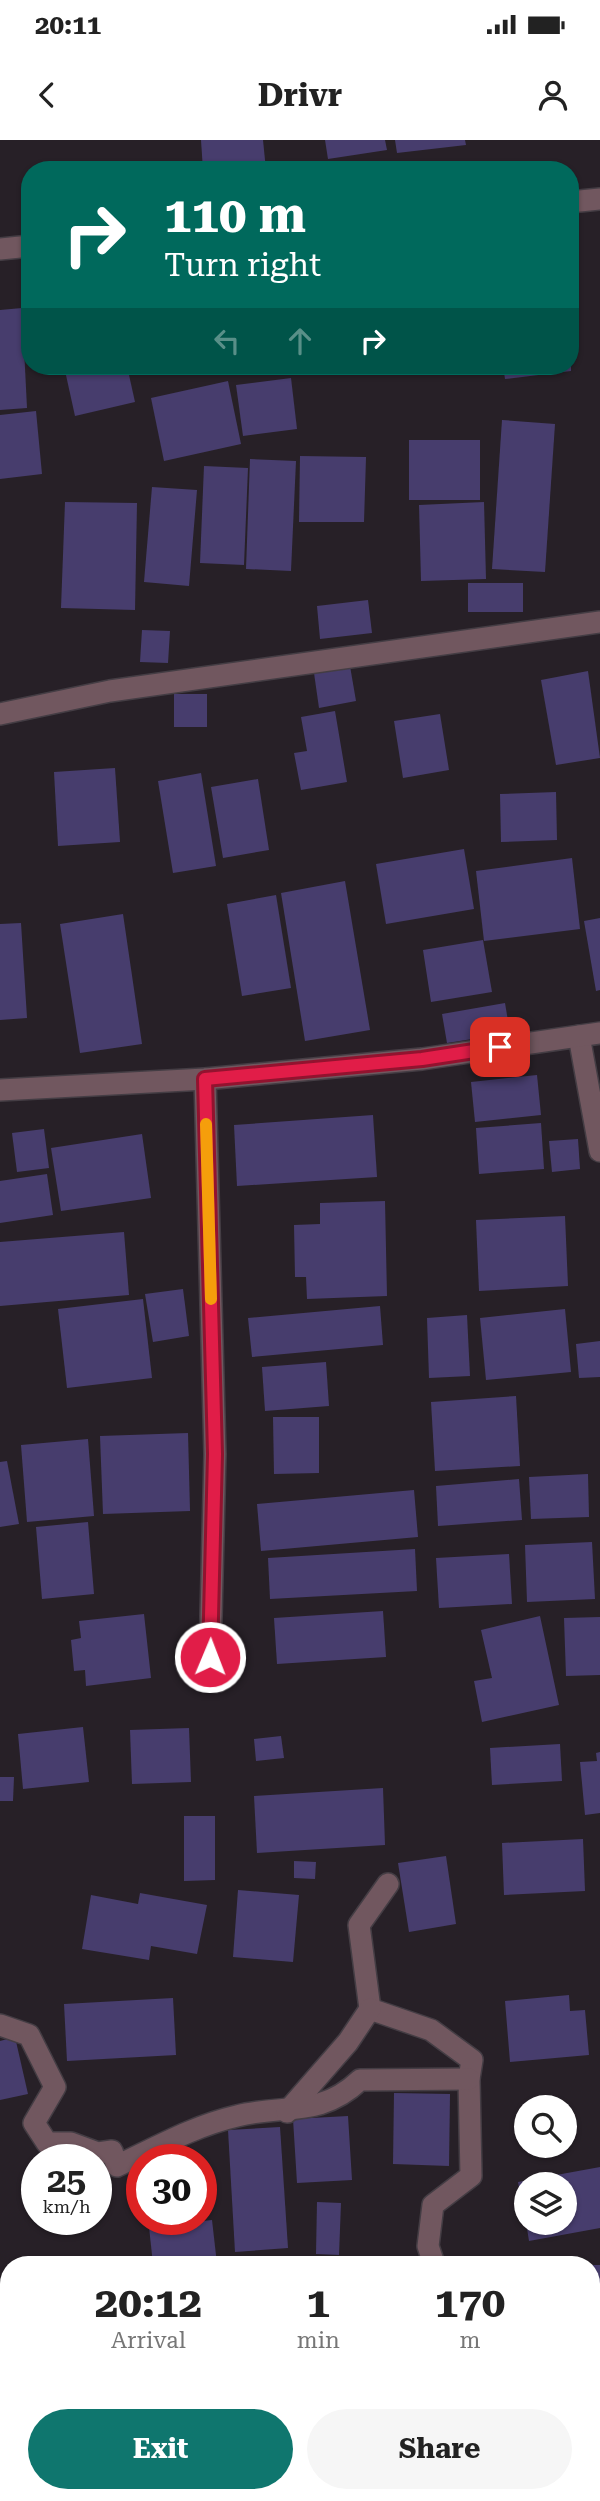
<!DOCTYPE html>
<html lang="en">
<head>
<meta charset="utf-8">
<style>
	:root { --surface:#fff; --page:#f6f6f6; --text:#222; --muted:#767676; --accent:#0f766e }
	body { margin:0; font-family:"Roboto Serif",serif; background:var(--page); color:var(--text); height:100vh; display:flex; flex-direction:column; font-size:26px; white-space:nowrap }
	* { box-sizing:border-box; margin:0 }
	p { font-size:23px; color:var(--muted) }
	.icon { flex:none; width:38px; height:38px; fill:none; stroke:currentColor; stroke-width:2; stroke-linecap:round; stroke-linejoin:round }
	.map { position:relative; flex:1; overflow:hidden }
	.drawer { position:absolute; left:0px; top:2116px; width:600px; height:247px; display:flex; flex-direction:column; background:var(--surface); border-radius:28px 28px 0 0; box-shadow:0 2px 5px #0004 }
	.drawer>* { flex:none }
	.guide { position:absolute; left:21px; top:21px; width:558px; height:214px; border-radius:28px; box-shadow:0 2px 5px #0004; background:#00695c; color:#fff; overflow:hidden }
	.fabs { position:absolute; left:514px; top:1955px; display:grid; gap:14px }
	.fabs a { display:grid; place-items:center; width:63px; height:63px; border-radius:50%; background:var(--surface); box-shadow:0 2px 5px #0004; font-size:35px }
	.speed { position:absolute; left:21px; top:2004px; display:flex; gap:14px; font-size:35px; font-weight:700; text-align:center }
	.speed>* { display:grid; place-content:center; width:91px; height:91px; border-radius:50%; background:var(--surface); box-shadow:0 2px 5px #0004; line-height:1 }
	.speed small { font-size:18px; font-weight:400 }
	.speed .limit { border:10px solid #d22; background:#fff; color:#111 }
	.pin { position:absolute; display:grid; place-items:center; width:60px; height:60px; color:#fff; margin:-30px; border-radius:14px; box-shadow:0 4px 10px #0006 }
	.me { position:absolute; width:77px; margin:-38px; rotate:1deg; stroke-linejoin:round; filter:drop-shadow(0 0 5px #0008) }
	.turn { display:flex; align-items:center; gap:24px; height:147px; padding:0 28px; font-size:32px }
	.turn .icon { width:91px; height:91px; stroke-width:2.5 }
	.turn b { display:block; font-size:49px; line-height:60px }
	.lanes { display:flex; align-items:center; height:66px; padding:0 28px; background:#0003; justify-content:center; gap:35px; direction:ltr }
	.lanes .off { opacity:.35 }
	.eta { display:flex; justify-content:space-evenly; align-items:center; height:119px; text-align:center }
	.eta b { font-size:42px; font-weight:700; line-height:49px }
	.action { display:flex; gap:14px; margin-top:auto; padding:14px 28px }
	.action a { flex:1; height:80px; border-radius:42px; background:var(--accent); color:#fff; font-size:28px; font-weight:700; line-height:80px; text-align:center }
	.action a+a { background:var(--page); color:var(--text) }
	.status { display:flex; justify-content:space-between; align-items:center; height:49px; padding:0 35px; background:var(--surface); direction:ltr }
	.status svg { height:19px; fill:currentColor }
	header { display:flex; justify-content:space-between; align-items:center; height:91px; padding:0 28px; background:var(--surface); font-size:32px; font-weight:700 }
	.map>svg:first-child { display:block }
	.building { fill:#473d6d }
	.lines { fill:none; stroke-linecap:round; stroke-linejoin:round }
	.street-casing { stroke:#443d44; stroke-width:24 }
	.street { stroke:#71575f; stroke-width:21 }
	.route-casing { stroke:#92132f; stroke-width:18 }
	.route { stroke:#e11d48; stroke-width:12 }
	.slow { stroke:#f59e0b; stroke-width:12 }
</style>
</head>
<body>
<div class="status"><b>20:11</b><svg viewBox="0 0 49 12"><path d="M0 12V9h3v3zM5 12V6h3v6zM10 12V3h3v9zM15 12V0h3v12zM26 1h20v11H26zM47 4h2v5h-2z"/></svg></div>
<header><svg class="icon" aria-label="back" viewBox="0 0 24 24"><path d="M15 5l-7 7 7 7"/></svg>Drivr<svg class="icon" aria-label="person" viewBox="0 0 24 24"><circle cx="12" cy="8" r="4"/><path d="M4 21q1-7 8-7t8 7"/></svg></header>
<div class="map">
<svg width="600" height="2361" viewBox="0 0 600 2361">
	<rect width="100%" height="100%" fill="#272027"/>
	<!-- building -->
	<g class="building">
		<polygon points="201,0 263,0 266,30 203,30"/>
		<polygon points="325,0 385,0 387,10 328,19"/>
		<polygon points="395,0 465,0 466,5 397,13"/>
		<polygon points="22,168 27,268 0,270 0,170"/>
		<polygon points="64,226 127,226 135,262 75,276"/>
		<polygon points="227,226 286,226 286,227 228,235"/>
		<polygon points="503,226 571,226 571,231 505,239"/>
		<polygon points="291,238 297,289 243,296 236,245"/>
		<polygon points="228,241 241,304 164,321 151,258"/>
		<polygon points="36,271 42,334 0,339 0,275"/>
		<polygon points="502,280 555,284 545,432 492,429"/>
		<rect x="409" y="300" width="71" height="60"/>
		<polygon points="300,316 366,317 364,382 299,382"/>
		<polygon points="250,319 296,321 291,431 246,429"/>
		<polygon points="204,326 248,328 244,425 200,423"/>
		<polygon points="152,347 197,350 189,446 144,442"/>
		<polygon points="65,362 137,363 135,470 61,468"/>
		<polygon points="484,362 486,439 421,441 419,365"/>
		<rect x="468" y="443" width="55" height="29"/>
		<polygon points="368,460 372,493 320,499 317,466"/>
		<polygon points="142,490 170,491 168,523 140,522"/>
		<polygon points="350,526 356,561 319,568 314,533"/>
		<polygon points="588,531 600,618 556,625 541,540"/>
		<rect x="174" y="554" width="33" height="33"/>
		<polygon points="335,571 347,642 301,650 294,613 307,611 301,577"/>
		<polygon points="440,574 449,630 403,638 394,581"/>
		<polygon points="115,628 120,702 58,706 54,632"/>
		<polygon points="201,633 216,726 173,733 158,641"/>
		<polygon points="258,639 269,710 223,718 211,647"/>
		<polygon points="556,652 557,700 501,702 500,654"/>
		<polygon points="464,709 474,769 386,784 376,724"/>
		<polygon points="572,718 580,789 484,801 476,731"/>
		<polygon points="345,741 370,890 305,901 281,753"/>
		<polygon points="276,755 291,848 242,856 227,764"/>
		<polygon points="123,774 142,904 80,913 60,784"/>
		<polygon points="600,778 600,850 596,851 584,781"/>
		<polygon points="21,783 27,878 0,880 0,784"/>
		<polygon points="483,800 492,852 431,862 423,810"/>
		<polygon points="505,863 510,893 447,903 442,874"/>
		<polygon points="537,935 541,975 475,982 471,942"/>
		<polygon points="373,975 377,1037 237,1046 234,985"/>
		<polygon points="541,983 544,1029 479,1034 476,988"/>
		<polygon points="44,989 49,1028 17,1032 12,993"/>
		<polygon points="142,994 151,1058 61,1071 51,1008"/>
		<polygon points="578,999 580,1029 552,1032 549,1001"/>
		<polygon points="47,1034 53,1075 0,1083 0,1041"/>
		<polygon points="385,1061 387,1156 307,1159 306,1137 295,1137 294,1085 320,1084 320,1063"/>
		<polygon points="565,1076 568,1146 479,1151 476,1080"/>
		<polygon points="124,1092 129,1155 0,1166 0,1102"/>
		<polygon points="183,1149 189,1196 153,1202 145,1154"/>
		<polygon points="143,1159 152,1238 67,1248 58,1169"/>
		<polygon points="380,1166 383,1205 252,1217 248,1178"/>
		<polygon points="565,1169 571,1232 486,1240 480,1178"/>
		<polygon points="467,1175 470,1236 429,1238 427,1178"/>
		<polygon points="600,1201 600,1237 579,1238 576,1204"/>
		<polygon points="326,1222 329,1266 265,1271 262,1227"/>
		<polygon points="516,1256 520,1326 435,1331 431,1262"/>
		<polygon points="273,1277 319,1277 319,1333 274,1334"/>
		<polygon points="188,1293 190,1371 103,1374 100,1296"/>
		<polygon points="88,1299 94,1376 27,1382 21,1305"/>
		<polygon points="7,1321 19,1384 0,1387 0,1322"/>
		<polygon points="588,1334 589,1377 531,1379 529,1337"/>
		<polygon points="519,1339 522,1380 438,1386 436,1346"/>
		<polygon points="414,1350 418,1397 261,1411 257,1364"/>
		<polygon points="88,1382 94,1454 42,1459 36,1387"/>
		<polygon points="592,1402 595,1459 527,1462 525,1405"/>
		<polygon points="415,1409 417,1451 270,1459 268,1418"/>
		<polygon points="509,1414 512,1464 439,1468 436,1418"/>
		<polygon points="383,1471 386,1517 277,1524 274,1478"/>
		<polygon points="144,1474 151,1538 86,1546 85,1530 74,1531 71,1500 81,1498 79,1481"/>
		<polygon points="540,1476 559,1565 482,1582 474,1541 492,1538 481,1490"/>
		<polygon points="600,1477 600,1535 566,1536 564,1478"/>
		<polygon points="83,1587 89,1642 23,1649 18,1594"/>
		<polygon points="189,1588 191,1642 132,1644 130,1590"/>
		<polygon points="281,1596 284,1618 256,1621 254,1599"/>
		<polygon points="560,1604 562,1641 492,1645 490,1608"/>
		<polygon points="600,1612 600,1673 585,1675 580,1622 597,1621 596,1613"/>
		<polygon points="0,1637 14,1637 13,1661 0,1661"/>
		<polygon points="383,1648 385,1705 257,1713 254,1656"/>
		<polygon points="184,1676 215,1676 215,1740 184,1741"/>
		<polygon points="583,1699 585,1751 504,1755 502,1703"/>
		<polygon points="446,1716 456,1784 409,1792 398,1723"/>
		<polygon points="294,1721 316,1722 315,1739 294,1738"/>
		<polygon points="238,1750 299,1755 293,1822 233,1817"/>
		<polygon points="140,1753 207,1765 197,1814 151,1806 149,1820 82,1809 91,1755 138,1764"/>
		<polygon points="569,1855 570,1871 585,1870 589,1915 510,1922 505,1861"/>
		<polygon points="173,1858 176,1915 67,1921 64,1864"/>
		<polygon points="15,1897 28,1954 0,1960 0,1901"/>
		<polygon points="394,1953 450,1954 449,2026 393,2024"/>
		<polygon points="348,1976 352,2040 297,2043 293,1979"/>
		<polygon points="280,1987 288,2108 235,2112 228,1990"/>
		<polygon points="108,2026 110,2054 96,2055 96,2027"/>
		<polygon points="600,2027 600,2088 529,2101 526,2082 565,2082 565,2044 527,2044 525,2081 518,2042"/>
		<polygon points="317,2062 341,2063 339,2115 316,2114"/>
		<polygon points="212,2080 217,2124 153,2124 149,2087"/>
		<rect x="592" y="2125" width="8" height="67"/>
		<polygon points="0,2260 9,2261 9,2282 0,2281"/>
		<polygon points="600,2282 600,2307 592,2309 592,2284"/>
		<polygon points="0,2325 9,2325 9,2354 86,2354 86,2361 0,2361"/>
		<rect x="204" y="2354" width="132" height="7"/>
		<polygon points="371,2354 437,2354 438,2361 372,2361"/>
	</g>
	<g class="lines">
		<!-- street casing -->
		<g class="street-casing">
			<g id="street">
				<polyline points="570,62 600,59"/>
				<polyline points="0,109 30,106"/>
				<polyline points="0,574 110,551 600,482"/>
				<polyline points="579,896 600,1011"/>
				<polyline points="205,939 215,1314 210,1517"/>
				<polyline points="0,950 205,939 422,919 600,893"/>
				<polyline points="388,1744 359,1785 370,1869 431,1890 472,1920 469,1939 471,2036 433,2065 428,2106 434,2124"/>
				<path d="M 0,1885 L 29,1895 L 55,1947 L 34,1983 L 47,2003 L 71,2003 L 98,2013 L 112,2011 L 117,2026 C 157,2007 194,1986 237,1976 C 284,1964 320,1978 360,1940 L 469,1939"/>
				<polyline points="287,1972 348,1902 370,1869"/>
				<polyline points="540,2354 541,2361"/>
			</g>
		</g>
		<!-- street -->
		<use href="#street" class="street"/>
	</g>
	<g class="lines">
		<!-- route casing -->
		<g class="route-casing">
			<polyline id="route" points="210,1517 215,1314 205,939 422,919 500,907"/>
		</g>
		<!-- route -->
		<use href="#route" class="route"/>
		<!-- slow -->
		<polyline class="slow" points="206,984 211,1159"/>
	</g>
</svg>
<div class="fabs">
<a><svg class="icon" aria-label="search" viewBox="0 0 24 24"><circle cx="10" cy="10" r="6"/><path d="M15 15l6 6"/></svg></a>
<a><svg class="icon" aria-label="layers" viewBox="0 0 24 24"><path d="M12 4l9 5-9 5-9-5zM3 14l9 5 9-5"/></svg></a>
</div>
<div class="speed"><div>25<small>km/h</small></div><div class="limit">30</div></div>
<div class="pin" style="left:500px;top:907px;background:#d93025"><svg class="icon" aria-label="arrive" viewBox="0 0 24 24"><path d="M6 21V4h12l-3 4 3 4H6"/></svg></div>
<svg class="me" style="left:210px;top:1517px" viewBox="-20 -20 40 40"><circle r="17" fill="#e11d48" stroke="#fff" stroke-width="3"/><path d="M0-11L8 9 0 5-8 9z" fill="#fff"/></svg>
<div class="guide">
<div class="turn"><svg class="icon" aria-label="right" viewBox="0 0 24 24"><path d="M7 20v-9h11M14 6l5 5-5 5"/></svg><div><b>110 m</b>Turn right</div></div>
<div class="lanes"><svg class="icon off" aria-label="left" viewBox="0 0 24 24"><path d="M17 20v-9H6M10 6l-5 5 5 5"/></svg><svg class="icon off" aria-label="ahead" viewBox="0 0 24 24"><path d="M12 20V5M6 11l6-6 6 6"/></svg><svg class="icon" aria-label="right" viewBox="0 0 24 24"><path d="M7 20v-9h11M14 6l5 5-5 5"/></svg></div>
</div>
<section class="drawer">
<div class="eta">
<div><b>20:12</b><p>Arrival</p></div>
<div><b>1</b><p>min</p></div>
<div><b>170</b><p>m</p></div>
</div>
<div class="action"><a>Exit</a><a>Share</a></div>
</section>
</div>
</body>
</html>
